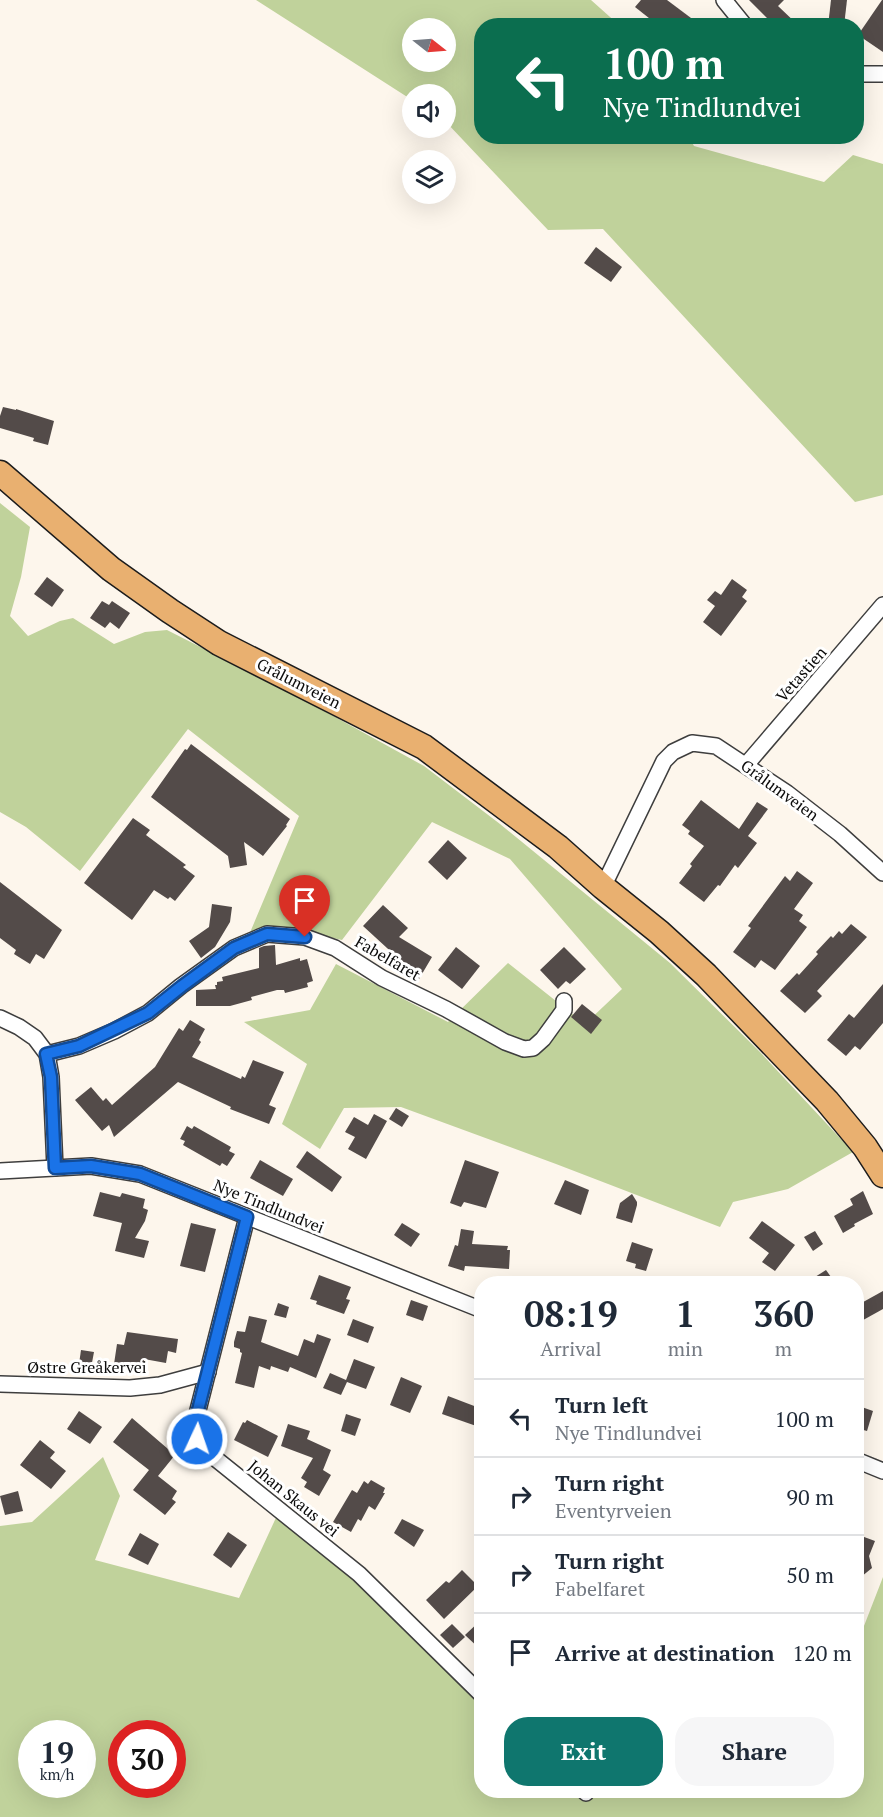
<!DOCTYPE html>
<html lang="en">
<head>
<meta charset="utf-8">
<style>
	:root { --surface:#fff; --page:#f6f6f7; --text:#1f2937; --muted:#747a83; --line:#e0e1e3; --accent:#0f766e }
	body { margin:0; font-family:"PT Serif",serif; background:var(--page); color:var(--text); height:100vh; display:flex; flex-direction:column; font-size:22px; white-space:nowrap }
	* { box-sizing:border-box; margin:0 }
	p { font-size:20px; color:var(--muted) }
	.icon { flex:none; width:33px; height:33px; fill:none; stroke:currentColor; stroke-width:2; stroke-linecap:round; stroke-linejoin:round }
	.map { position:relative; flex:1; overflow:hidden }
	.sheet { position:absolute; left:474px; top:1276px; width:390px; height:522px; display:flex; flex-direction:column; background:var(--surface); border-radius:24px; box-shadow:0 6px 24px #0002 }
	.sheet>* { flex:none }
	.top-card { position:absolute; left:474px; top:18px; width:390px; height:126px; border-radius:24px; box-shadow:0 6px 24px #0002; background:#0b6e4f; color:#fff; overflow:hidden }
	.needle { width:39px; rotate:107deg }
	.buttons { position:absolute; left:402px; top:18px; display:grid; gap:12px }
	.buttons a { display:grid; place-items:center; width:54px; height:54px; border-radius:50%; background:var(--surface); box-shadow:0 6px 24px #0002; font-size:30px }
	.speed { position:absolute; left:18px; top:1720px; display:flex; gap:12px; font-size:30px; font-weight:700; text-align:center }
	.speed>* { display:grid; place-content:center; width:78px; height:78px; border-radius:50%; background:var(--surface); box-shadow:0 6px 24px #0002; line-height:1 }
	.speed small { font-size:15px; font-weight:400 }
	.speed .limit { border:9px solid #d22; background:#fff; color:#111 }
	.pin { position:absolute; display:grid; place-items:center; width:51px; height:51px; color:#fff; margin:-62px -26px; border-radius:50% 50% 50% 0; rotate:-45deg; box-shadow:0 0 6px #0007 }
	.pin .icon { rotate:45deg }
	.me { position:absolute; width:66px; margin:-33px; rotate:3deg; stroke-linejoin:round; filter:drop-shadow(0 0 4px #0008) }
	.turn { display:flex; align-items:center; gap:21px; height:126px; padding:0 30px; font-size:27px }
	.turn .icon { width:78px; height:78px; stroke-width:2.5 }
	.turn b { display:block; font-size:42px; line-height:51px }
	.eta { display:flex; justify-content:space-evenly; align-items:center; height:102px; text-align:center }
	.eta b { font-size:36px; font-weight:700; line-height:42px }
	.button { display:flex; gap:12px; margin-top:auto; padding:12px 30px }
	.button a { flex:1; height:69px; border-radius:24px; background:var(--accent); color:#fff; font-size:24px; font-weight:700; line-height:69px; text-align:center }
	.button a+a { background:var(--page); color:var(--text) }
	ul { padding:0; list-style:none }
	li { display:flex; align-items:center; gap:18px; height:78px; padding:0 30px; border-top:2px solid var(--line) }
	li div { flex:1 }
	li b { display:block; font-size:22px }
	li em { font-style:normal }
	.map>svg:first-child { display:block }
	.forest { fill:#c0d29b; fill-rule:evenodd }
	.building { fill:#534b49 }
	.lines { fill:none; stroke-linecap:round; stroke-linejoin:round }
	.street-casing { stroke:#3e3e3e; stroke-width:18 }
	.primary-casing { stroke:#1c1c1c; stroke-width:27 }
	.street { stroke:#fff; stroke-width:15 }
	.primary { stroke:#e9b070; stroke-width:24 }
	.route-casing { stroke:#114b97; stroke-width:15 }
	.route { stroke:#1a73e8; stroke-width:10 }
	.labels { text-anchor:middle; stroke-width:6; stroke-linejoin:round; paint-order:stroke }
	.street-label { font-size:16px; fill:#0b0b0b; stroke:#fff }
</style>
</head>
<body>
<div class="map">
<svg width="883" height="1817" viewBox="0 0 883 1817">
	<rect width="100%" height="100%" fill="#fdf6ec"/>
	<!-- forest -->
	<g class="forest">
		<path d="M 256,0 L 591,0 L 619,25 L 482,26 L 482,136 L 689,137 L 694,146 L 824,182 L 853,155 L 883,164 L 883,495 L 855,502 L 603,229 L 548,230 L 446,122 L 446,94 L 412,94 L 412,100 ZM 412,28 L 446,28 L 446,62 L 412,62 Z"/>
		<polygon points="0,503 30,527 21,577 10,616 28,636 60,621 73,618 114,644 145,632 167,630 297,696 424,766 500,824 670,963 759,1051 853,1152 788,1189 733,1202 720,1227 556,1164 401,1107 344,1108 320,1149 282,1124 307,1064 244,1022 310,1010 336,964 448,1022 508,963 585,1024 622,989 510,859 432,822 342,940 294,929 249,935 299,816 188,729 80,871 26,827 0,812"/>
		<path d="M 103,1457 L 120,1496 L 95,1560 L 239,1598 L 280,1509 L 481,1695 L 482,1791 L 856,1791 L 857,1644 L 883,1577 L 883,1817 L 0,1817 L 0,1526 L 32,1522 ZM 32,1734 L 82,1734 L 82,1785 L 32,1785 ZM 122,1734 L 172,1734 L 172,1785 L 122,1785 Z"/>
	</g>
	<!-- building -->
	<g class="building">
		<polygon points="641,0 667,0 691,18 686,26 659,26 635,7"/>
		<polygon points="749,0 784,0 778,6 799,26 775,26"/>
		<polygon points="831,0 847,0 844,26 828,26"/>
		<polygon points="882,0 883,0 883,52 858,35"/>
		<polygon points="596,247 622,267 611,282 584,263"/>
		<polygon points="3,407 16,410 16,409 54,421 48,445 33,441 34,438 0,428 0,416"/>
		<polygon points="47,577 64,590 52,607 34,594"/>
		<polygon points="732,579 747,590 742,597 747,601 721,636 703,622 715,606 707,600 715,591 721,595"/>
		<polygon points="102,601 109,605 112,601 130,613 119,629 110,622 105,628 90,618"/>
		<polygon points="191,744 290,819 286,825 287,826 263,856 244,842 247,865 230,868 228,856 151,797 185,749 187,750"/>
		<polygon points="701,800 739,829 757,802 768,809 748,836 757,843 738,868 735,865 720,886 718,885 704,902 679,883 692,866 690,864 704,846 688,834 690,831 682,825"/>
		<polygon points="133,818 150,830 146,835 186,865 183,867 195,876 175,901 170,897 168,899 154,890 132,920 84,883"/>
		<polygon points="448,840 467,858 447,880 428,862"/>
		<polygon points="797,871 813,883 794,909 803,915 799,921 807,927 775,970 761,960 755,968 733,952 751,928 748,926 785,876 790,881"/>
		<polygon points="0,882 62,930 44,959 36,954 30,964 14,954 16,950 0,938"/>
		<polygon points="311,895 321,908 311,916 300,903"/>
		<polygon points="212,904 232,907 230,922 215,947 201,958 189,941 209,927"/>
		<polygon points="383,905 408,928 399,937 432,957 419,979 413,975 412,977 395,967 399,959 363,926"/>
		<polygon points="851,924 867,937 817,991 822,996 805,1013 780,991 797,973 799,975 818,954 816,952 831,936 833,938 839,931 842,934"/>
		<polygon points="275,945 276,965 300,958 300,961 307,959 313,981 307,983 308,987 285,993 284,990 277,990 251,997 252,1000 230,1006 196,1006 196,990 216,989 215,985 217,985 217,982 223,981 222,977 259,968 259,948 264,946"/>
		<polygon points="456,947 480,966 462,989 438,970"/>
		<polygon points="564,947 586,969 570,984 566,981 558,989 540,970"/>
		<polygon points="883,984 883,1023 860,1050 855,1046 846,1056 827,1040 849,1014 854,1018"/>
		<polygon points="582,1004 602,1020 591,1034 571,1017"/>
		<polygon points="190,1020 205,1029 199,1040 201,1042 192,1057 241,1079 242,1076 245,1078 253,1060 284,1072 269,1105 276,1108 269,1124 230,1109 231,1107 178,1082 114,1137 109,1125 102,1131 75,1100 91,1087 103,1101 106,1098 112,1105 155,1067 179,1028 183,1031"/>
		<polygon points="396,1108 409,1116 402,1127 389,1119"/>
		<polygon points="374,1114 387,1121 366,1159 348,1149 355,1137 345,1132 354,1117 368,1125"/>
		<polygon points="187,1126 192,1129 194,1126 231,1147 229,1151 235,1154 227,1166 222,1163 220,1166 183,1145 185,1141 180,1139"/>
		<polygon points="307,1151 342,1177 332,1192 296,1167"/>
		<polygon points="260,1160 293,1179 283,1196 250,1178"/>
		<polygon points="465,1160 499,1172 486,1208 464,1202 461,1207 450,1203"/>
		<polygon points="565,1180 589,1190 581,1215 554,1204"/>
		<polygon points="863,1191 873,1214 854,1224 855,1226 843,1233 834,1216 853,1205 850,1199"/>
		<polygon points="100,1192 120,1197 122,1193 145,1199 143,1208 148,1210 145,1221 135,1238 149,1241 144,1258 115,1251 122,1223 93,1216"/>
		<polygon points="632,1194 637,1202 637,1205 632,1223 616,1218 620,1203"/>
		<polygon points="762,1221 795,1245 775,1271 762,1262 769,1253 749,1238"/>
		<polygon points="191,1223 216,1229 205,1272 180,1266"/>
		<polygon points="402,1223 420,1234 411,1247 394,1235"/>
		<polygon points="461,1229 474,1231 472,1244 508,1246 507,1250 510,1250 509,1269 465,1266 464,1271 448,1266 455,1245 458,1246"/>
		<polygon points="815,1231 823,1244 813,1251 804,1237"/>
		<polygon points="632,1242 653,1249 646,1271 635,1268 636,1264 626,1261"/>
		<polygon points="826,1270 836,1284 804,1284"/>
		<polygon points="319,1275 351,1287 346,1299 350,1300 344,1314 316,1304 317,1301 310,1299"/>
		<polygon points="883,1291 883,1309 856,1324 856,1306"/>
		<polygon points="411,1300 428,1306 423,1321 406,1315"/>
		<polygon points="278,1303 289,1307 286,1318 274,1315"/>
		<polygon points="249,1316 267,1320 261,1342 298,1356 304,1339 314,1343 317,1334 331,1339 316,1378 290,1367 288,1372 271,1366 270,1370 259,1366 254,1388 235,1383 242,1353 240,1352 240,1349 234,1347 234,1342 237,1331 245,1332"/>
		<polygon points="353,1319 374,1327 368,1343 347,1335"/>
		<polygon points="127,1332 178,1339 176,1353 168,1351 166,1363 144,1359 143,1368 114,1364 117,1344 124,1345"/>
		<polygon points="81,1350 94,1352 90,1373 78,1371"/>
		<polygon points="354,1359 375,1367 366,1389 347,1382 341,1395 323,1388 330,1373 346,1380"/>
		<polygon points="401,1377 422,1386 410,1413 390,1405"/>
		<polygon points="448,1396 482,1409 482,1428 442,1414"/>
		<polygon points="856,1405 873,1411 867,1431 856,1428"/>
		<polygon points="79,1411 102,1427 90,1444 67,1429"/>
		<polygon points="346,1414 361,1419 355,1436 341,1431"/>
		<polygon points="132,1418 175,1455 158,1476 177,1491 172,1499 176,1502 165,1515 133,1490 149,1470 113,1442"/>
		<polygon points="247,1420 278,1436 268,1457 234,1440 243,1422 245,1423"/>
		<polygon points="288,1424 310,1431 307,1439 331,1450 323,1470 331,1475 319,1496 304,1487 307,1482 301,1478 313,1458 281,1446"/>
		<polygon points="40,1440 55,1452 50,1458 66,1471 51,1489 20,1465"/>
		<polygon points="371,1480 385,1488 383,1493 385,1493 375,1510 369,1506 361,1521 358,1519 351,1532 333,1522 352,1490 357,1493 364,1481 368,1484"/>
		<polygon points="18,1491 23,1511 5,1515 0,1496"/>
		<polygon points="402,1519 424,1530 414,1547 394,1533"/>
		<polygon points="228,1532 247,1545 231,1568 213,1555"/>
		<polygon points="140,1533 159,1544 148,1565 128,1555"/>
		<polygon points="856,1534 875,1541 869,1556 872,1568 856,1581"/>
		<polygon points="462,1570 478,1586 444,1619 426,1600 446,1581 449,1583"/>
		<polygon points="482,1619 482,1651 465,1635"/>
		<polygon points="452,1624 465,1637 453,1648 440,1635"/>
	</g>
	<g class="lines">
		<!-- street casing -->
		<g class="street-casing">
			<g id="street">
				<polyline points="724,0 745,26"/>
				<polyline points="856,74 883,74"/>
				<polyline points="746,765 883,605"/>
				<polyline points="603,887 664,761 673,752 692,743 716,746 787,793 840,834 883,873"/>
				<polyline points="0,1018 19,1027 35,1038 47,1054 51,1077 55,1168"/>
				<polyline points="47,1054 79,1046 114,1031 148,1013 181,986 234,948 267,934 305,937 335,948 382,978 446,1009 505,1042 524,1049 533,1048 543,1039 564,1010 564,1001"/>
				<polyline points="0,1171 91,1166 140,1174 482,1310"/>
				<path d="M 247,1217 L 195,1422 C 193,1440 203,1448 216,1459 L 359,1574 L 482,1695"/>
				<polyline points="0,1384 130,1388 160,1385 208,1372"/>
				<polyline points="856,1460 883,1471"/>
				<polyline points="584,1791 586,1793"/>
			</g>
		</g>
		<!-- primary casing -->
		<g class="primary-casing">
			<polyline id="primary" points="0,473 111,569 170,611 219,643 424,747 558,847 603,887 659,932 706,975 827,1101 865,1147 883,1175"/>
		</g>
		<!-- street -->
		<use href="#street" class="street"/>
		<!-- primary -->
		<use href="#primary" class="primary"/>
	</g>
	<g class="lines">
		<!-- route casing -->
		<g class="route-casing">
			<polyline id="route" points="197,1439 194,1431 195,1422 247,1217 140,1174 91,1166 55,1168 51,1077 46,1054 79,1046 148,1013 182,986 234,948 267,934 305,937"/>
		</g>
		<!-- route -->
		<use href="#route" class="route"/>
	</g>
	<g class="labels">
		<!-- street labels -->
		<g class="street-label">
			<text transform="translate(801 674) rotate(-49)" y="6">Vetastien</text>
			<text transform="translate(299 683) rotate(27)" y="6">Grålumveien</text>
			<text transform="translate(780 790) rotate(36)" y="6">Grålumveien</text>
			<text transform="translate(388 958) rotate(30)" y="6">Fabelfaret</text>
			<text transform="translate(269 1206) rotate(22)" y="6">Nye Tindlundvei</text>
			<text x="87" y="1373">Østre Greåkervei</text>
			<text transform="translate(294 1498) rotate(39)" y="6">Johan Skaus vei</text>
		</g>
	</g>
</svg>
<div class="buttons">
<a><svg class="needle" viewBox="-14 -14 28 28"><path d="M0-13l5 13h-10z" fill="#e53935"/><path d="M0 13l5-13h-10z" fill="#747a83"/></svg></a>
<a><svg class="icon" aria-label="sound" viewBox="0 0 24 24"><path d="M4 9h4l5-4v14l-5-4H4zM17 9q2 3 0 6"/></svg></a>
<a><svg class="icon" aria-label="layers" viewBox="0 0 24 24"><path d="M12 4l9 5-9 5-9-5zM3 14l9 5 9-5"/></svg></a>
</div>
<div class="speed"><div>19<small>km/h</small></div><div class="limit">30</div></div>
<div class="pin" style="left:305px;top:937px;background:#d93025"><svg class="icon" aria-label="arrive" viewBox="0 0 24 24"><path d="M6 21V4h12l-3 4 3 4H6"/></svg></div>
<svg class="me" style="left:197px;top:1439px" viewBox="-20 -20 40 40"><circle r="17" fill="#1a73e8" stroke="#fff" stroke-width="3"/><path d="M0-11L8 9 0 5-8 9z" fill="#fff"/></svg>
<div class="top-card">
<div class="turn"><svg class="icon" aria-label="left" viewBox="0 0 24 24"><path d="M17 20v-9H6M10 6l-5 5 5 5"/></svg><div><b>100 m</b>Nye Tindlundvei</div></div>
</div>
<section class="sheet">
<div class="eta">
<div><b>08:19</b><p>Arrival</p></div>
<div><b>1</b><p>min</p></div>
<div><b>360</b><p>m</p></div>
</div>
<ul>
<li><svg class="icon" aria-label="left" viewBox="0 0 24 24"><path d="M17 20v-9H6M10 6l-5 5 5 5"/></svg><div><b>Turn left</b><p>Nye Tindlundvei</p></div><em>100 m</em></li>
<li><svg class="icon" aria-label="right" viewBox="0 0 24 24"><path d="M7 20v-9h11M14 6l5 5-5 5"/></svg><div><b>Turn right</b><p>Eventyrveien</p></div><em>90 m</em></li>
<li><svg class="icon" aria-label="right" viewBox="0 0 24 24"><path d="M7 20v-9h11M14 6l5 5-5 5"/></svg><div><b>Turn right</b><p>Fabelfaret</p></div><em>50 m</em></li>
<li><svg class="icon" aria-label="arrive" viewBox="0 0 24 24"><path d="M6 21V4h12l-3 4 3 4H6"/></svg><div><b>Arrive at destination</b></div><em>120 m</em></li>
</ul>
<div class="button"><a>Exit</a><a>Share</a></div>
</section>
</div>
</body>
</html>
